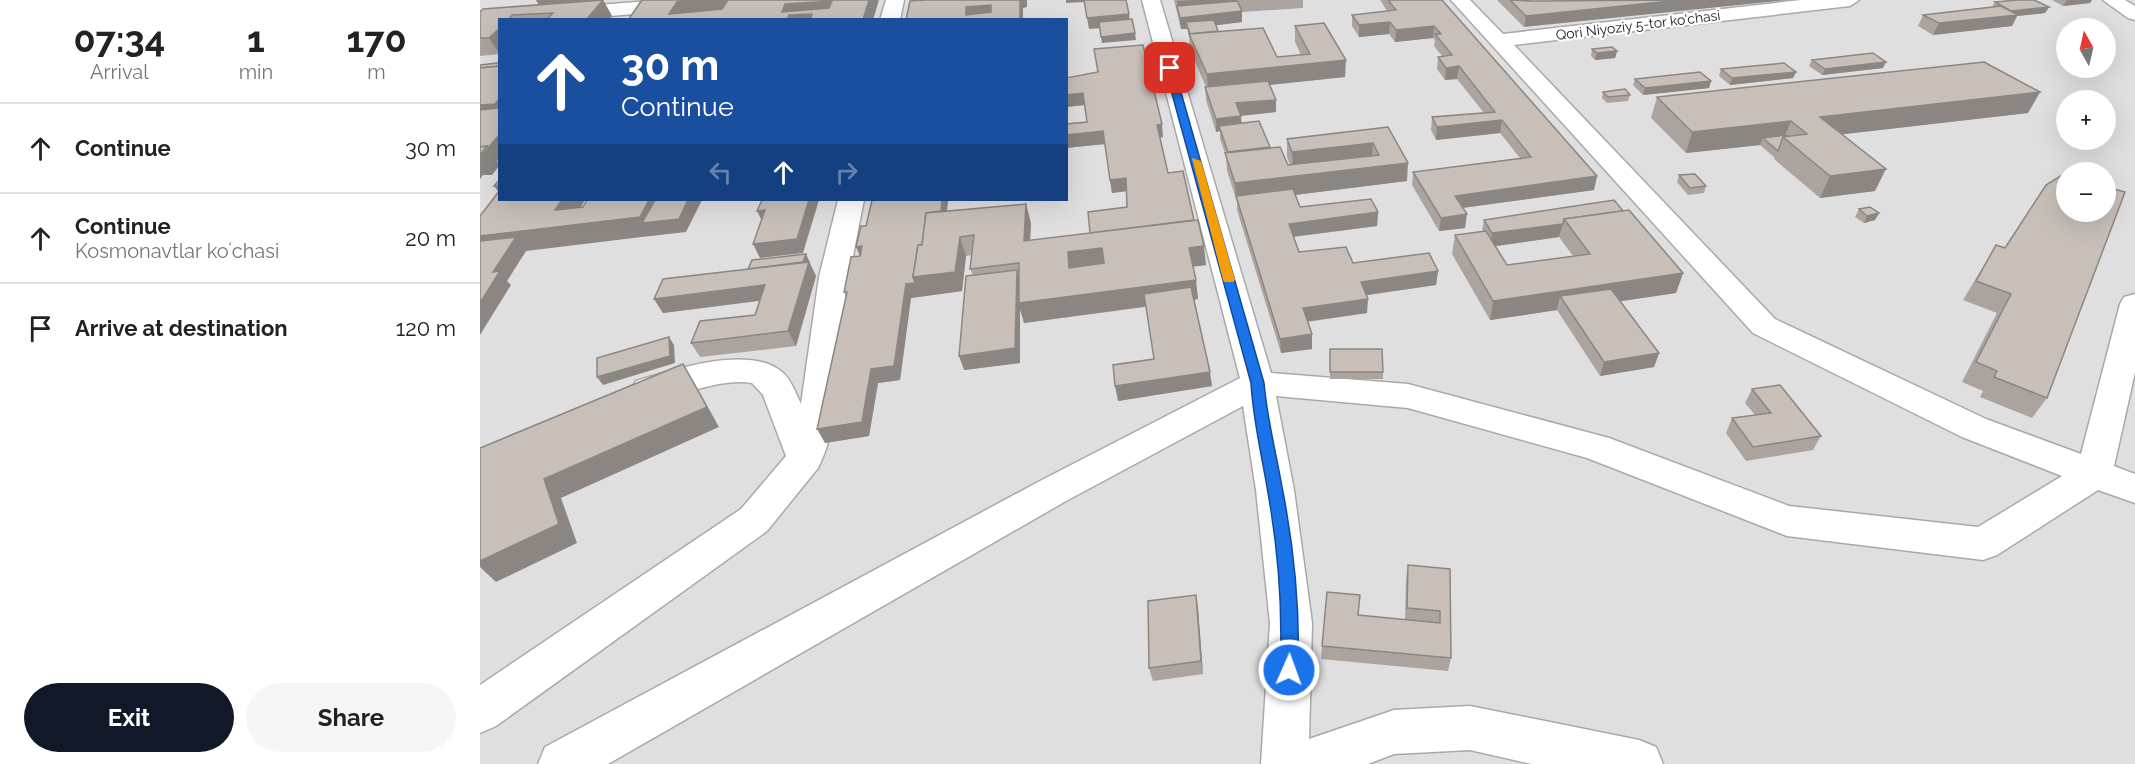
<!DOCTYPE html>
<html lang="en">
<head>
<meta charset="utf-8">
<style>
	:root { --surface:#fff; --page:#f6f6f6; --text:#222; --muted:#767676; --line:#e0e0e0; --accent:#111827 }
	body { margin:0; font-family:Raleway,sans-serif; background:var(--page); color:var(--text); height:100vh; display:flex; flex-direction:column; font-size:22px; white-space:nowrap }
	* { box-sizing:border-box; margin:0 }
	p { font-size:20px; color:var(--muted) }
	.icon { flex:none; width:33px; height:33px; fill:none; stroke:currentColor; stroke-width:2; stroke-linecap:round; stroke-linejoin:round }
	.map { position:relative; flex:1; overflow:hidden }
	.sheet { display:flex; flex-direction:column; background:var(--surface); width:480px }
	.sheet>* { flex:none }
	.hud { position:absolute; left:18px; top:18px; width:570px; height:183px; border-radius:0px; box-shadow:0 6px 24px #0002; background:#1a4fa0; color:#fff; overflow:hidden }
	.needle { width:39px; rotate:352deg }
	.tools { position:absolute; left:1576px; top:18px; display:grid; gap:12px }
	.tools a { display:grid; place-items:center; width:60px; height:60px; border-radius:50%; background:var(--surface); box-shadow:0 6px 24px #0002; font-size:30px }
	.pin { position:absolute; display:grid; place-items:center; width:51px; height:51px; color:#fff; margin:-26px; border-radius:12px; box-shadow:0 3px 9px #0006 }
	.me { position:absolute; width:66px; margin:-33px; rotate:2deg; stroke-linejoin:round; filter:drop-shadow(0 0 4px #0008) }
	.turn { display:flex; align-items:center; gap:21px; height:126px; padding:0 24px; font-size:27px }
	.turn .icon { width:78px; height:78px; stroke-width:2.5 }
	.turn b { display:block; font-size:42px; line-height:51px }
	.lanes { display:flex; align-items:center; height:57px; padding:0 24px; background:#0003; justify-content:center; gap:30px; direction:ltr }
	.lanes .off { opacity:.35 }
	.eta { display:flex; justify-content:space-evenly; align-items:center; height:102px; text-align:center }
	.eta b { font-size:36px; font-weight:700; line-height:42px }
	.action { display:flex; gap:12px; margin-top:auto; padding:12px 24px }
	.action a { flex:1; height:69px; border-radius:36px; background:var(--accent); color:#fff; font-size:24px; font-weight:700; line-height:69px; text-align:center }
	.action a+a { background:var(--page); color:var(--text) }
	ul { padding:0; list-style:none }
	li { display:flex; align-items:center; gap:18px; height:90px; padding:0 24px; border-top:2px solid var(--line) }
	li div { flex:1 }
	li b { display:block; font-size:22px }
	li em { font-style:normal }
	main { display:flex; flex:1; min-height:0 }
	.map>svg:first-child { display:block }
	.residential { fill:#e0dfdf; fill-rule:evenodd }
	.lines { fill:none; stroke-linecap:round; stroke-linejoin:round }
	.street-casing { stroke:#a9a9a9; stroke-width:3 }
	.street { fill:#fff; fill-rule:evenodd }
	.wall { fill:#aba49e; fill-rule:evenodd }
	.shaded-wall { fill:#8b8681 }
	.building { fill:#c7bfb8; stroke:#8b8681; stroke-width:1.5; fill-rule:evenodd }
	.route { fill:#1a73e8; stroke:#114b97; stroke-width:1.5 }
	.slow { fill:#f59e0b }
	.labels { text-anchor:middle; stroke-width:4.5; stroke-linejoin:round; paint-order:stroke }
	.far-street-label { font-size:14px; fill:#222; stroke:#fff }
</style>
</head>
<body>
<main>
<section class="sheet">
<div class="eta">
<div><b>07:34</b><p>Arrival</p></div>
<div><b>1</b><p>min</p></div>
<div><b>170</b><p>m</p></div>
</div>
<ul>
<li><svg class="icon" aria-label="ahead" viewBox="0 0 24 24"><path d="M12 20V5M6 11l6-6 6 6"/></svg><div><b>Continue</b></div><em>30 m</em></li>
<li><svg class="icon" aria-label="ahead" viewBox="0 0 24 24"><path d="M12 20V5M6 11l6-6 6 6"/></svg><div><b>Continue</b><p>Kosmonavtlar koʻchasi</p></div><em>20 m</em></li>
<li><svg class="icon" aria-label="arrive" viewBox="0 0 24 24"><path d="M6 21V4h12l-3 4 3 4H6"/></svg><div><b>Arrive at destination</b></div><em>120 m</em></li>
</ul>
<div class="action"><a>Exit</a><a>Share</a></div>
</section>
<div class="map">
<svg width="1655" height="764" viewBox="0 0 1655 764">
	<rect width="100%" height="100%" fill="#f2efe9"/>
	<!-- residential -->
	<path class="residential" d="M 0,0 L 1655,0 L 1655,764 L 0,764 ZM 20,20 L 586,20 L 586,200 L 20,200 ZM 1587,28 L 1626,28 L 1626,68 L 1587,68 ZM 1587,100 L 1626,100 L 1626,140 L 1587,140 ZM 1587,172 L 1626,172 L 1626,212 L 1587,212 Z"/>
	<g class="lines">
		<!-- street casing -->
		<g class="street-casing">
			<g id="street">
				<polygon points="183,0 264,0 255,6 80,20 20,20 20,24 0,26 0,14"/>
				<polygon points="406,0 424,0 420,20 400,20"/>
				<polygon points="662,0 680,0 791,373 928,384 1129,438 1309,506 1498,527 1582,476 1482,437 1273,333 971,0 990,0 1023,34 1321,0 1379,0 1370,6 1034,45 1295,319 1506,419 1601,454 1640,304 1644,297 1655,294 1655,372 1634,466 1655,474 1655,503 1618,490 1517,555 1503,560 1307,536 1107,458 928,408 796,396 814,490 832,623 829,739 914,710 990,706 1159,740 1176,747 1183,764 1052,764 990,750 914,754 888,764 781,764 790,623 776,490 763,406 586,501 128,764 58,764 65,747 560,481 760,378"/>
				<polygon points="1623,0 1645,0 1655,6 1655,20 1648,18"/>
				<path d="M 358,200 L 384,200 C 374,249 365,297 359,346 C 354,386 358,430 338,468 L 287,531 L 16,726 L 0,733 L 0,685 L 261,509 L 306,456 L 283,395 L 272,383 C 234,376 186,406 156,397 L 151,389 L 156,381 C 193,370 269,344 302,372 C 311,379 316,394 321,404 L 339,277 Z"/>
			</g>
		</g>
		<!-- street -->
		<use href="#street" class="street"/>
	</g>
	<!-- wall -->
	<g class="wall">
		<polygon points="56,0 129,0 123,0 132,16 128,20 20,20 20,54 0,56 0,12 59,5"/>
		<polygon points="694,0 823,0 823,8 762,12 762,22 736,25 738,31 797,57 821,55 815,42 815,26 865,77 790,85 796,100 796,112 761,116 761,123 808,165 810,165 807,157 807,139 908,127 927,181 815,195 820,207 898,212 897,226 814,237 819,252 873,263 958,271 956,285 887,295 887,313 827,322 832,349 801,353 757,210 757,202 747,171 746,156 740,139 740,131 736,132 726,100 725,87 726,87 710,50 709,36 707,29 701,29"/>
		<polygon points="900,0 962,0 1117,176 1114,190 983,208 985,228 959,231 932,185 933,172 1040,158 1020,133 956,140 951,130 952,117 1004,113 977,79 965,80 957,69 958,57 962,56 954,46 955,40 953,38 915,42 909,34 879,37 872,26 872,15 907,11"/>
		<polygon points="1017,0 1051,0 1044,27"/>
		<polygon points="1572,0 1612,0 1610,3 1583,6"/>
		<polygon points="1515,2 1569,7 1565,13 1537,16 1532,26 1453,35 1438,26 1443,15 1512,7"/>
		<polygon points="1112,49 1137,51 1135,58 1115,60 1111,56"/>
		<polygon points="1332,60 1403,68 1342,75 1329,66"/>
		<polygon points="1241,69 1316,72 1313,78 1250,85 1239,76"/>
		<polygon points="586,78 683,137 680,137 688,173 714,220 726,265 713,266 718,299 714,300 732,386 638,401 674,359 666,307 544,323 540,309 540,363 484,370 493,275 490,269 492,255 486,256 482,291 431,298 420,380 398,383 389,436 345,443 366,297 364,292 380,256 392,200 468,200 467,211 551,223 550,240 610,233 647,207 646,191 632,193 625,144 586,148 607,122 604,105 586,107"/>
		<polygon points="1155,79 1231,81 1229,88 1163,95 1153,85"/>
		<polygon points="1123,92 1150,95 1148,101 1127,103 1122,98"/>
		<polygon points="1560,92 1548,113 1362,134 1395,191 1340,198 1294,159 1295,158 1280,145 1206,153 1171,118 1177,97"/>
		<polygon points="1199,175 1226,186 1224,193 1208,195 1197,182"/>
		<polygon points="1379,209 1399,213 1395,220 1384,223 1375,217"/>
		<path d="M 1143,211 L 1203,273 L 1196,293 L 1140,301 L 1179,353 L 1174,367 L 1120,376 L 1077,310 L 1010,320 L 972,254 L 975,235 L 1002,231 L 1004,220 ZM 1079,237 L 1093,256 L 1027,265 L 1015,246 Z"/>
		<polygon points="1516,245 1567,398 1552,418 1500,397 1503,391 1482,382 1517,313 1483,300"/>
		<polygon points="326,254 336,276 316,346 220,357 211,343 275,315 279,301 183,313 174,299 268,269"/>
		<polygon points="850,349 903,372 903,379 850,379"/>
		<polygon points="1272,389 1341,436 1333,450 1266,461 1246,433 1252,418 1275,415 1265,403"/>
		<polygon points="928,565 970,569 971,658 968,671 841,659 842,646 878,615 925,620 926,579"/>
		<polygon points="718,608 723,674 673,681 669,668"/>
	</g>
	<!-- shaded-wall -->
	<g class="shaded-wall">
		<polygon points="56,0 129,0 123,0 132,16 128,20 106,20 59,5"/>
		<polygon points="217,0 251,0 256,13 189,14 197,2"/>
		<polygon points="389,0 399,0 393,20 383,20"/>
		<polygon points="498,0 547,0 547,7 543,8 543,20 515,20 486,15 486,7"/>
		<polygon points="586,0 604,0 605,2 586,3"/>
		<polygon points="713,0 757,0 758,11 762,11 762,22 708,29 706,22 707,29 701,29 697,1"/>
		<polygon points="1200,0 1307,0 1044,27 1046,16"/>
		<polygon points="1587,0 1612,0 1610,3 1583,6"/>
		<polygon points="352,1 358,16 334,20 305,20 302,12 305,4"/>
		<polygon points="1569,7 1565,13 1537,16 1532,26 1453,35 1459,23 1531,11"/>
		<polygon points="649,14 650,26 609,29 607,18"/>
		<polygon points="910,22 909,34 879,37 879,25"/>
		<polygon points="954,26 953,38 915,42 916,30"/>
		<polygon points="20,28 20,54 9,38"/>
		<polygon points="655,33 656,40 622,43 621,37"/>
		<polygon points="1137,51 1135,58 1115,60 1117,53"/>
		<polygon points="866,60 865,77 728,91 727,74"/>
		<polygon points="1406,62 1403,68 1342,75 1345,69"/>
		<polygon points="979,66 977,79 965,80 966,68"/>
		<polygon points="1316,72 1313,78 1250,85 1252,78"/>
		<polygon points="1231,81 1229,88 1163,95 1165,88"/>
		<polygon points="1560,92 1548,113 1331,138 1340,117"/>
		<polygon points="603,93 605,105 586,107 586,95"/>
		<polygon points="20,98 20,122 0,124 0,105"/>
		<polygon points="796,100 796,112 757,116 756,103"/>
		<polygon points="761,116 762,129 739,126 740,131 736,132 736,119"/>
		<polygon points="1022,120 1020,133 956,140 957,127"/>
		<polygon points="1311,121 1304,138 1303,137 1283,138 1280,145 1206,153 1212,132"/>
		<polygon points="682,124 683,137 679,138 677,125"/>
		<polygon points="623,131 625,144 586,148 586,135"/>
		<polygon points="20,134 20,158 17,161 20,165 12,175 3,175 0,179 0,152 3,152"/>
		<polygon points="893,143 892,161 813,170 812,152"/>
		<polygon points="928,163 927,181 758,202 756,196 756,202 755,183"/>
		<polygon points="1406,169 1395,191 1340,198 1350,176"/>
		<polygon points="1117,176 1114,190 973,209 975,196"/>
		<polygon points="646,178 648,191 632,193 630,180"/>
		<polygon points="20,185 20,194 14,186"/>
		<polygon points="82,200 105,200 90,225 169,200 222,200 206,232 171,236 170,236 46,251 27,281 31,285 0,335 0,236 75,210"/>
		<polygon points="329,200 339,200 323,253 280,258 273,244"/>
		<polygon points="462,200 468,200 465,230 460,217"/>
		<polygon points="546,204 551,223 549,260 544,241"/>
		<polygon points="285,210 284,225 277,211"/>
		<polygon points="898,212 897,226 809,237 809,224"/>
		<polygon points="1399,213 1395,220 1384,223 1387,216"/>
		<polygon points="987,214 985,228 959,231 961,218"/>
		<polygon points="1083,224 1079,237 1010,247 1012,233"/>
		<polygon points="715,225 626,267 589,268 588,252"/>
		<polygon points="480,237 486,256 482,291 431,298 420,380 398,383 389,436 345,443 337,429 391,369 426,284"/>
		<polygon points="382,246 382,261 376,247"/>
		<polygon points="724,246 726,265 711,267 709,248"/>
		<polygon points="326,254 329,261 324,277 320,270"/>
		<polygon points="329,262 336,276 316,346 308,331"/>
		<polygon points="537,270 541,284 716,280 718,299 544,323 540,309 540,363 484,370 479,356"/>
		<polygon points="958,271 956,285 880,296 881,282"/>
		<polygon points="1203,273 1196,293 1089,309 1080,296 1077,310 1010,320 1013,301"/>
		<polygon points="285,285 292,299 183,313 174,299"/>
		<polygon points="888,299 887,313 823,322 823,308"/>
		<polygon points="832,334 832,349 801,353 800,339"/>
		<polygon points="189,337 194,345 195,363 123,385 117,377"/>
		<polygon points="1179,353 1174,367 1120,376 1124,362"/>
		<polygon points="203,364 215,384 239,427 81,498 97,543 16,582 0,567 0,561 64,479"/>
		<polygon points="730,372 732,386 638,401 635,386"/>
		<polygon points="716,595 718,608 723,674 721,661"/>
	</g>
	<!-- building -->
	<g class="building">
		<polygon points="123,0 106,20 66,20 73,13 32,15 28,20 20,20 20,28 9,38 0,38 0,12 3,9"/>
		<path d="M 162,0 L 217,0 L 197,2 L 189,14 L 242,9 L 248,0 L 389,0 L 383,20 L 330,20 L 332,14 L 309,15 L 307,20 L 148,20 ZM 352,1 L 349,8 L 302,12 L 305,4 Z"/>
		<path d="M 446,0 L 540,0 L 540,19 L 426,20 L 430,1 ZM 511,5 L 511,12 L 486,15 L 486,7 Z"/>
		<polygon points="604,0 646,0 649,14 607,18"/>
		<polygon points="908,0 962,0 1117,176 975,196 987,214 961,218 933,172 1051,157 1022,120 957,127 952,117 1015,112 979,66 966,68 958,57 972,55 955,34 961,34 954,26 916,30 910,22 879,25 872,15 916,10"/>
		<polygon points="1030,0 1052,1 1200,0 1046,16"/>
		<polygon points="1538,0 1554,0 1569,7 1531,11 1515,2"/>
		<polygon points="757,1 762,11 700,18 697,6"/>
		<polygon points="1521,6 1538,15 1459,23 1443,15"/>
		<polygon points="652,19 655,33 621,37 619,22"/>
		<polygon points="734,20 738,31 710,34 706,22"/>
		<polygon points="844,23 866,60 727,74 709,34 783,28 797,57 830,54 815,26"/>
		<polygon points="663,45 682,124 677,125 688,173 703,171 714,220 610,233 608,212 647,207 646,178 630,180 623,131 586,135 586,124 607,122 603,93 586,95 586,78 618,72 614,49"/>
		<polygon points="1132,47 1137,51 1117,53 1112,49"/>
		<polygon points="1393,53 1406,62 1345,69 1332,60"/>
		<polygon points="20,61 20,66 0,68 0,65 17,63"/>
		<polygon points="1504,62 1560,92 1340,117 1406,169 1350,176 1303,137 1327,134 1311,121 1212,132 1177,97"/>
		<polygon points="1304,63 1316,72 1252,78 1241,69"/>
		<polygon points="20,66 20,98 15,104 0,105 0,68"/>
		<polygon points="1220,72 1231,81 1165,88 1155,79"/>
		<polygon points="788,81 796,100 756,103 761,116 736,119 725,87"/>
		<polygon points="1145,89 1150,95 1128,97 1123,92"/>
		<polygon points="20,107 20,134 8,148 7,146 0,147 0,110 18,108"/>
		<polygon points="779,121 790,147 748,152 739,126"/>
		<polygon points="908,127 928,163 755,183 745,153 800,147 808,165 899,155 893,143 812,152 807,139"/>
		<polygon points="1305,135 1307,136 1303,137 1298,151 1283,138"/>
		<polygon points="7,146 0,155 0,147"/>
		<polygon points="1215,174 1226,186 1210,188 1199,175"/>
		<polygon points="1582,175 1587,177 1587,212 1626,212 1626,187 1645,192 1567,398 1514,377 1517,371 1496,362 1531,294 1496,281 1516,245 1525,248 1566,185"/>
		<polygon points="20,179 20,185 14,186"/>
		<polygon points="813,189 820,207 891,199 898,212 809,224 819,252 866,247 873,263 949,253 958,271 881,282 888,299 823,308 832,334 800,339 756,196"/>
		<polygon points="20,190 20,200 82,200 75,210 103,207 107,200 169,200 160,217 0,236 0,216"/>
		<polygon points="175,200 208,200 199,219 162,223"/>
		<polygon points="282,200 329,200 317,239 273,244 285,210 277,211"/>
		<polygon points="392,200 462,200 461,211 446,213 442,245 438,245 433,277 435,283 426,284 414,366 391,369 382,422 337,429 367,292 364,292 371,257 380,256 382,246 376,247 381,226 386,226"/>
		<polygon points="1134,200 1143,211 1084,219 1083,224 1012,233 1004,220"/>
		<path d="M 546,204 L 544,241 L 718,220 L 724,246 L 709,248 L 716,280 L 539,303 L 539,263 L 490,269 L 494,235 L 480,237 L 475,272 L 433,277 L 438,245 L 442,245 L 446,213 ZM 622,248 L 624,263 L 589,268 L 588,252 Z"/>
		<polygon points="1390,207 1399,213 1387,216 1379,209"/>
		<polygon points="1149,210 1203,273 1013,301 975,235 1006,231 1027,265 1110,254 1084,219"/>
		<polygon points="36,237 13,272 20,271 0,303 0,241"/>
		<polygon points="326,254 323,262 268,269 272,260"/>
		<polygon points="329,262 308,331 211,343 220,321 275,315 285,285 174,299 183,279"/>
		<polygon points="537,270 535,348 479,356 486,276"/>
		<polygon points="711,287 730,372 635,386 633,365 674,359 664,294"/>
		<polygon points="1131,289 1179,353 1124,362 1080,296"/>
		<polygon points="189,337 190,356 117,377 117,358"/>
		<polygon points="850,349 902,349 903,372 850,372"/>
		<polygon points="203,364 227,407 64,479 79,524 0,561 0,448"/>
		<polygon points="1300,385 1341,436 1273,447 1252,418 1291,413 1272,389"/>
		<polygon points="928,565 970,569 971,658 842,646 847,592 880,595 878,615 960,623 960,611 927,608"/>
		<polygon points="716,595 721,661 669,668 668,601"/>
	</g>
	<!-- route -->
	<path class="route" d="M 690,65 L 694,68 L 784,383 C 787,419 796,452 802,487 C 814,547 820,610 818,670 L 816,676 L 809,679 L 803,676 L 800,670 C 803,610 798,547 787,487 C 781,452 773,419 771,383 L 685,68 Z"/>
	<!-- slow -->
	<polygon class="slow" points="712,158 721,161 755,280 753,282 744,282 743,280"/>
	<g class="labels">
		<!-- far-street labels -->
		<g class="far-street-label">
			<text transform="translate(1158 25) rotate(-7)" y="5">Qori Niyoziy 5-tor ko'chasi</text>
		</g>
	</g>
</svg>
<div class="tools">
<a><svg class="needle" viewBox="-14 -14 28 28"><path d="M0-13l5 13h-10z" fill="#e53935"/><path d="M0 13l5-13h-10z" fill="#767676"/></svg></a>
<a>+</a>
<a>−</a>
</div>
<div class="pin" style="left:690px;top:68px;background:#d93025"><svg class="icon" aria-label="arrive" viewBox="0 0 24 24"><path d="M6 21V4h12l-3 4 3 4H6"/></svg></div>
<svg class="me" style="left:809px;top:670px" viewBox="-20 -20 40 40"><circle r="17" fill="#1a73e8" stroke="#fff" stroke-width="3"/><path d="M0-11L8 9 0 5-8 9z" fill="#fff"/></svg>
<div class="hud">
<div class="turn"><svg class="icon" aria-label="ahead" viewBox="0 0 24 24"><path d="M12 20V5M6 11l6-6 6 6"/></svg><div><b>30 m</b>Continue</div></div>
<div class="lanes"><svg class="icon off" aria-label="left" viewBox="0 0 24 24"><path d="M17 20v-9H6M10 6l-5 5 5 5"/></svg><svg class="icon" aria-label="ahead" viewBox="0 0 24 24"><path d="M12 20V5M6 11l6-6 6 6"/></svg><svg class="icon off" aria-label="right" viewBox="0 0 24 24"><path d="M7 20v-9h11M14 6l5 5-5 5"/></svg></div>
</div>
</div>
</main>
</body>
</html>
